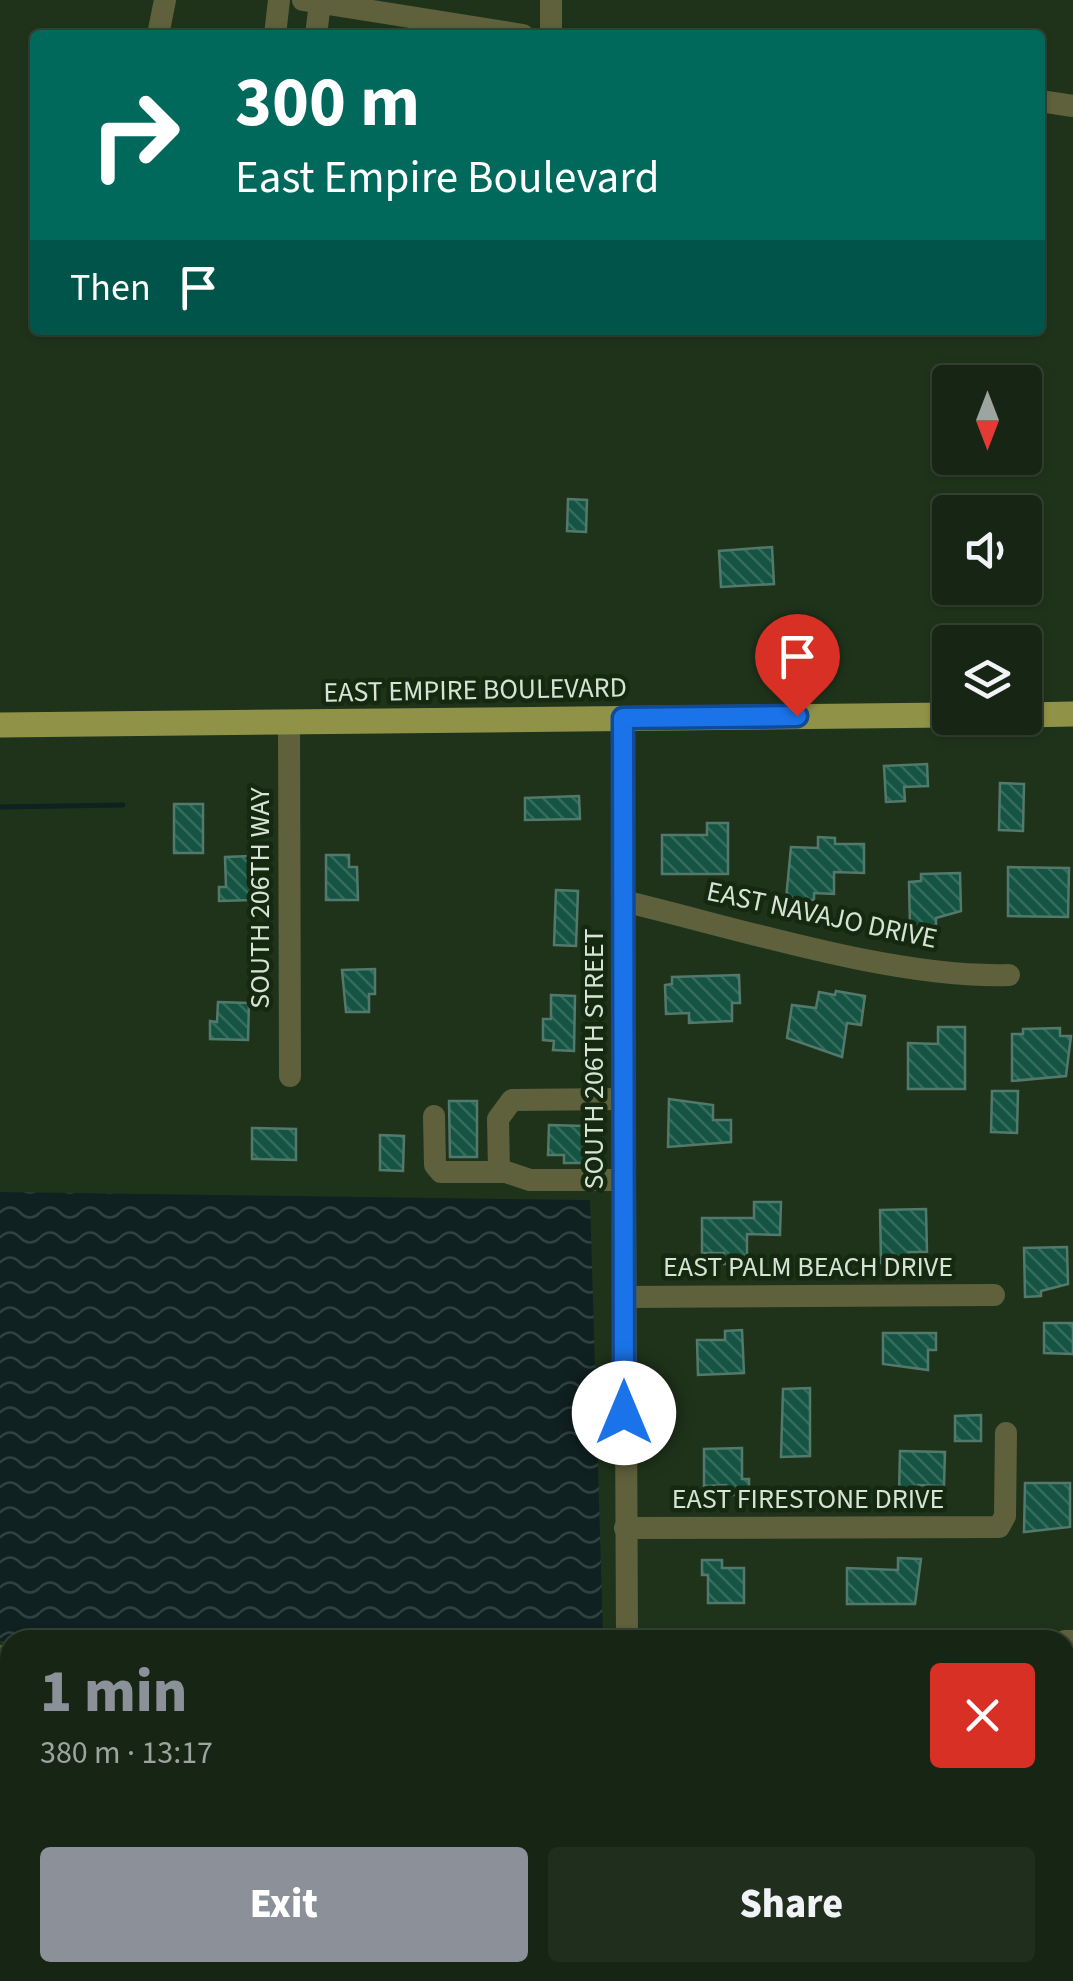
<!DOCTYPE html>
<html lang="en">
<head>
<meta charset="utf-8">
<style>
	:root { --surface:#172614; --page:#202e1d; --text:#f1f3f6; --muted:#9ea5a0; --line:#364334; --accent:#8c9099 }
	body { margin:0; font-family:"Source Sans 3",sans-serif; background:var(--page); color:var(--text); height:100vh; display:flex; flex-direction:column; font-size:38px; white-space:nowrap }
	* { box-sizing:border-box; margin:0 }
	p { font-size:32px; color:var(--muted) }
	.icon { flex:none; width:55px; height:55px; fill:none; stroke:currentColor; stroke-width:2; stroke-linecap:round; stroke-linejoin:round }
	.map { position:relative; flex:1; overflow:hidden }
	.sheet { position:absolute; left:0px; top:1630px; width:1075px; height:352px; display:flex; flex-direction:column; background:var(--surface); border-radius:30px 30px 0 0; box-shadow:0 2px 8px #0004,0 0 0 2px var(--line) }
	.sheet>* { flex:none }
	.hud { position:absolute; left:30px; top:30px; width:1015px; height:305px; border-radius:10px; box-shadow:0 2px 8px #0004,0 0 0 2px var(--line); background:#00695c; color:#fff; overflow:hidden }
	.needle { width:65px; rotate:180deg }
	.controls { position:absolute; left:932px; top:365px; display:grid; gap:20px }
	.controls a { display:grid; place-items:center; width:110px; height:110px; border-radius:10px; background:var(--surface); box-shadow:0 2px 8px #0004,0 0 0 2px var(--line); font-size:50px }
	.pin { position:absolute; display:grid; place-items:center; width:85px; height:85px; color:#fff; margin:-102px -42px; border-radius:50% 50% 50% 0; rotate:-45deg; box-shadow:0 0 10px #0007 }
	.pin .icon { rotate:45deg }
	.me { position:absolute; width:110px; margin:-55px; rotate:0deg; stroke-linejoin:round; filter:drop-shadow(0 0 8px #0008) }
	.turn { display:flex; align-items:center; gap:35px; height:210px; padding:0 40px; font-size:45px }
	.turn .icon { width:130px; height:130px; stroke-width:2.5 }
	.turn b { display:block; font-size:70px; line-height:85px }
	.then { display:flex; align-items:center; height:95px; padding:0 40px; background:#0003; gap:20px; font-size:38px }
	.round { display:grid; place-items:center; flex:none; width:105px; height:105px; border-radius:10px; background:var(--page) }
	.overview { display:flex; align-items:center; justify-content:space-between; height:170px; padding:0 40px }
	h1 { font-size:60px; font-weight:800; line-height:75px; color:var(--accent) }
	.primary-button { display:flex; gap:20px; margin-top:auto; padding:20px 40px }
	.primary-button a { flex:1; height:115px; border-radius:10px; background:var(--accent); color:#fff; font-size:40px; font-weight:800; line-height:115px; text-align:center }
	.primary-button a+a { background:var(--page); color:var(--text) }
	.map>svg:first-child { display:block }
	.water { fill:url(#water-waves) }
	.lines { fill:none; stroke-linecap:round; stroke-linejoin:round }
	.stream { stroke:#102122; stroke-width:5 }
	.building { fill:url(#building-back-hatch); stroke:#52796b; stroke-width:2.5 }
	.minor { stroke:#5f613d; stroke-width:22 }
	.major { stroke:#909347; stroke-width:25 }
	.route-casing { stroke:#114b97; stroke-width:25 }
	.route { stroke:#1a73e8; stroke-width:18 }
	.labels { text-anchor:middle; stroke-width:9; stroke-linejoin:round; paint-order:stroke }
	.street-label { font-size:28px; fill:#d7e3d4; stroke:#152911 }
</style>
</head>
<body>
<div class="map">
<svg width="1073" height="1981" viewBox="0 0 1073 1981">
	<defs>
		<pattern id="water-waves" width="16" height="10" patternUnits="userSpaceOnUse" patternTransform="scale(2.5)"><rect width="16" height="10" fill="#102122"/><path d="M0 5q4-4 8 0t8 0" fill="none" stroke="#324141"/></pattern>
		<pattern id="building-back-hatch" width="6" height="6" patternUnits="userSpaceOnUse" patternTransform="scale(2.5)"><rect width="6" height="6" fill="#155442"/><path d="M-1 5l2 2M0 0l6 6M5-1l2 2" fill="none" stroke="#366c5c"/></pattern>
	</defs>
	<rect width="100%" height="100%" fill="#1f331b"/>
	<!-- water -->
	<polygon class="water" points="0,1192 590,1200 603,1635 0,1641"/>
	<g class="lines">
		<!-- stream -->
		<polyline class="stream" points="0,807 123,805"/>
	</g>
	<!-- building -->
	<g class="building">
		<polygon points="568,499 587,500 586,532 567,531"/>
		<polygon points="772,547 774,584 721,587 719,551"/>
		<polygon points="927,764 928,786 904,787 905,801 886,802 884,766"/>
		<polygon points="1000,783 1024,784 1023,831 999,830"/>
		<polygon points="579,796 580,819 525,820 525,798"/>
		<rect x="174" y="804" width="29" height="49"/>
		<polygon points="707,823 728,823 728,874 662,874 662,835 707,835"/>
		<polygon points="818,837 835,838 835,844 864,844 864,873 834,872 834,894 814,893 814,900 786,899 791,847 818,848"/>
		<polygon points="326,855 349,855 349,867 357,867 358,900 326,900"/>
		<polygon points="250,856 251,900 219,901 219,887 226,887 225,857"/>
		<polygon points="1008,867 1069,868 1068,917 1008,916"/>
		<polygon points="960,873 961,911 936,918 936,925 910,926 909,882 921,881 921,874"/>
		<polygon points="556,890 578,891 576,946 554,945"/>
		<polygon points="375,969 375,994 369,994 369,1012 346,1012 342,970"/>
		<polygon points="739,975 740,1003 732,1003 732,1021 689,1023 689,1013 666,1014 665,985 672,984 672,977"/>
		<polygon points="836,991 865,996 861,1025 847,1023 842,1057 787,1038 792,1005 816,1008 819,992 835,995"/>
		<polygon points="551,995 575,996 574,1051 553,1050 554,1041 543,1040 543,1019 551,1019"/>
		<polygon points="218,1002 249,1003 248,1040 210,1039 210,1021 217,1022"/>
		<polygon points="938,1027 965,1027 965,1089 908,1089 908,1043 938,1044"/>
		<polygon points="1060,1028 1060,1036 1071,1036 1066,1076 1012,1081 1012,1034 1023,1034 1023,1029"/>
		<polygon points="992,1091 1018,1091 1017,1133 991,1132"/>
		<polygon points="669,1099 713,1105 713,1120 731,1120 731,1142 668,1147"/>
		<polygon points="449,1101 477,1101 477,1157 450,1157"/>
		<polygon points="549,1125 585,1126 584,1163 564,1163 564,1155 548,1155"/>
		<polygon points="252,1128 296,1129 296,1160 252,1159"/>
		<polygon points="380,1135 404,1136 403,1171 380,1170"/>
		<polygon points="754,1202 781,1202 780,1235 747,1234 747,1264 724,1264 724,1253 702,1253 702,1218 754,1218"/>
		<polygon points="926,1209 927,1252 909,1252 909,1257 898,1257 898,1263 881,1263 880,1210"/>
		<polygon points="1067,1247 1068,1284 1041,1291 1041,1296 1025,1297 1024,1248"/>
		<polygon points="1044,1323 1073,1323 1073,1354 1044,1353"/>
		<polygon points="742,1330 744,1373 698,1375 697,1340 725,1340 725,1331"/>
		<polygon points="883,1333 936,1333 936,1350 928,1350 928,1370 883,1364"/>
		<polygon points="810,1388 810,1456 781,1457 783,1389"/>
		<polygon points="981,1415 981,1441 955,1441 955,1416"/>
		<polygon points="742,1448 742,1479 749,1479 749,1495 726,1495 726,1485 704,1486 704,1449"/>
		<polygon points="900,1451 945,1452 944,1486 918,1485 917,1494 899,1494"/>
		<polygon points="1025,1483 1070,1483 1070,1527 1024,1532"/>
		<polygon points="898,1558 921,1559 915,1604 847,1604 847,1568 898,1570"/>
		<polygon points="702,1560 722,1560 722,1568 744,1568 744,1603 708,1603 708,1575 702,1575"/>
	</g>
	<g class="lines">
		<!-- minor -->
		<g class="minor">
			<polyline points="303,0 523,35"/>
			<polyline points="158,35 165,0"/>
			<polyline points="275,35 279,0"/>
			<polyline points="316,35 320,3"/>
			<polyline points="551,35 551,0"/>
			<polyline points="1040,101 1073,106"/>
			<polyline points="623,718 627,1640"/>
			<polyline points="289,721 290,1076"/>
			<path d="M 623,901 C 737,928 895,979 1009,975"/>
			<polyline points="434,1116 435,1165 441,1172 506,1172 530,1180 622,1180"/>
			<polyline points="499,1172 498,1119 512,1100 622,1099"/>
			<polyline points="623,1297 994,1295"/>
			<polyline points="625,1528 999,1527 1005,1516 1006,1433"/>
			<polyline points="1065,1641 1073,1641"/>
			<polyline points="0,1656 10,1656"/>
			<polyline points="1065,1691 1073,1678"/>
			<polyline points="959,1972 969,1981"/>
			<polyline points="1050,1972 1050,1981"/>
		</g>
		<!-- major -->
		<g class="major">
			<polyline points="1025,715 1073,714"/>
			<polyline points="0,725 950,715"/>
		</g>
	</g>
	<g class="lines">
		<!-- route casing -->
		<g class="route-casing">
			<polyline id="route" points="624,1413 623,718 797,716"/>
		</g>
		<!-- route -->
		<use href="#route" class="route"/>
	</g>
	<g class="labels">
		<!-- street labels -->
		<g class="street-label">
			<text transform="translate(475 689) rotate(-1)" y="10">EAST EMPIRE BOULEVARD</text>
			<text transform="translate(259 898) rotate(-90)" y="10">SOUTH 206TH WAY</text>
			<text transform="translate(822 914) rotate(12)" y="10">EAST NAVAJO DRIVE</text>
			<text transform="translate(593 1059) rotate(-90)" y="10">SOUTH 206TH STREET</text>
			<text x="808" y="1276">EAST PALM BEACH DRIVE</text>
			<text x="808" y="1508">EAST FIRESTONE DRIVE</text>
		</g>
	</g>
</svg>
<div class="controls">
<a><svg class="needle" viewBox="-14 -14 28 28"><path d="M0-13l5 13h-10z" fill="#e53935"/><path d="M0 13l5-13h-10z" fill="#9ea5a0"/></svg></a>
<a><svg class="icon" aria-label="sound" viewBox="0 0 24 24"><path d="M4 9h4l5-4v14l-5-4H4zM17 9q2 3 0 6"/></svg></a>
<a><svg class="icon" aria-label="layers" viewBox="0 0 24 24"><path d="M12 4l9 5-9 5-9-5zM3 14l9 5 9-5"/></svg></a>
</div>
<div class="pin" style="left:797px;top:716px;background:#d93025"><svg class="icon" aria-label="arrive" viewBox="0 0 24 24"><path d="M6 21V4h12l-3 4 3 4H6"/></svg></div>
<svg class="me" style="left:624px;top:1413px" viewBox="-20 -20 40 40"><circle r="19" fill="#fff"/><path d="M0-13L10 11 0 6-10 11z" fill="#1a73e8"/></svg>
<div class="hud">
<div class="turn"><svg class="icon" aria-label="right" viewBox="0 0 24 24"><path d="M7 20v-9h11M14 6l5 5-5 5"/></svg><div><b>300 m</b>East Empire Boulevard</div></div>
<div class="then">Then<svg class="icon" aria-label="arrive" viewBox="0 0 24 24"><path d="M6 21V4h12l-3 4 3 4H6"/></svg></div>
</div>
<section class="sheet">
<div class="overview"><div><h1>1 min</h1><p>380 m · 13:17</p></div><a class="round" style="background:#d93025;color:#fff"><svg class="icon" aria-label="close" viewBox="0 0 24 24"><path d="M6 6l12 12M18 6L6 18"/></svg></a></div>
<div class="primary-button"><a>Exit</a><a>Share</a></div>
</section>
</div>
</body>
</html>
